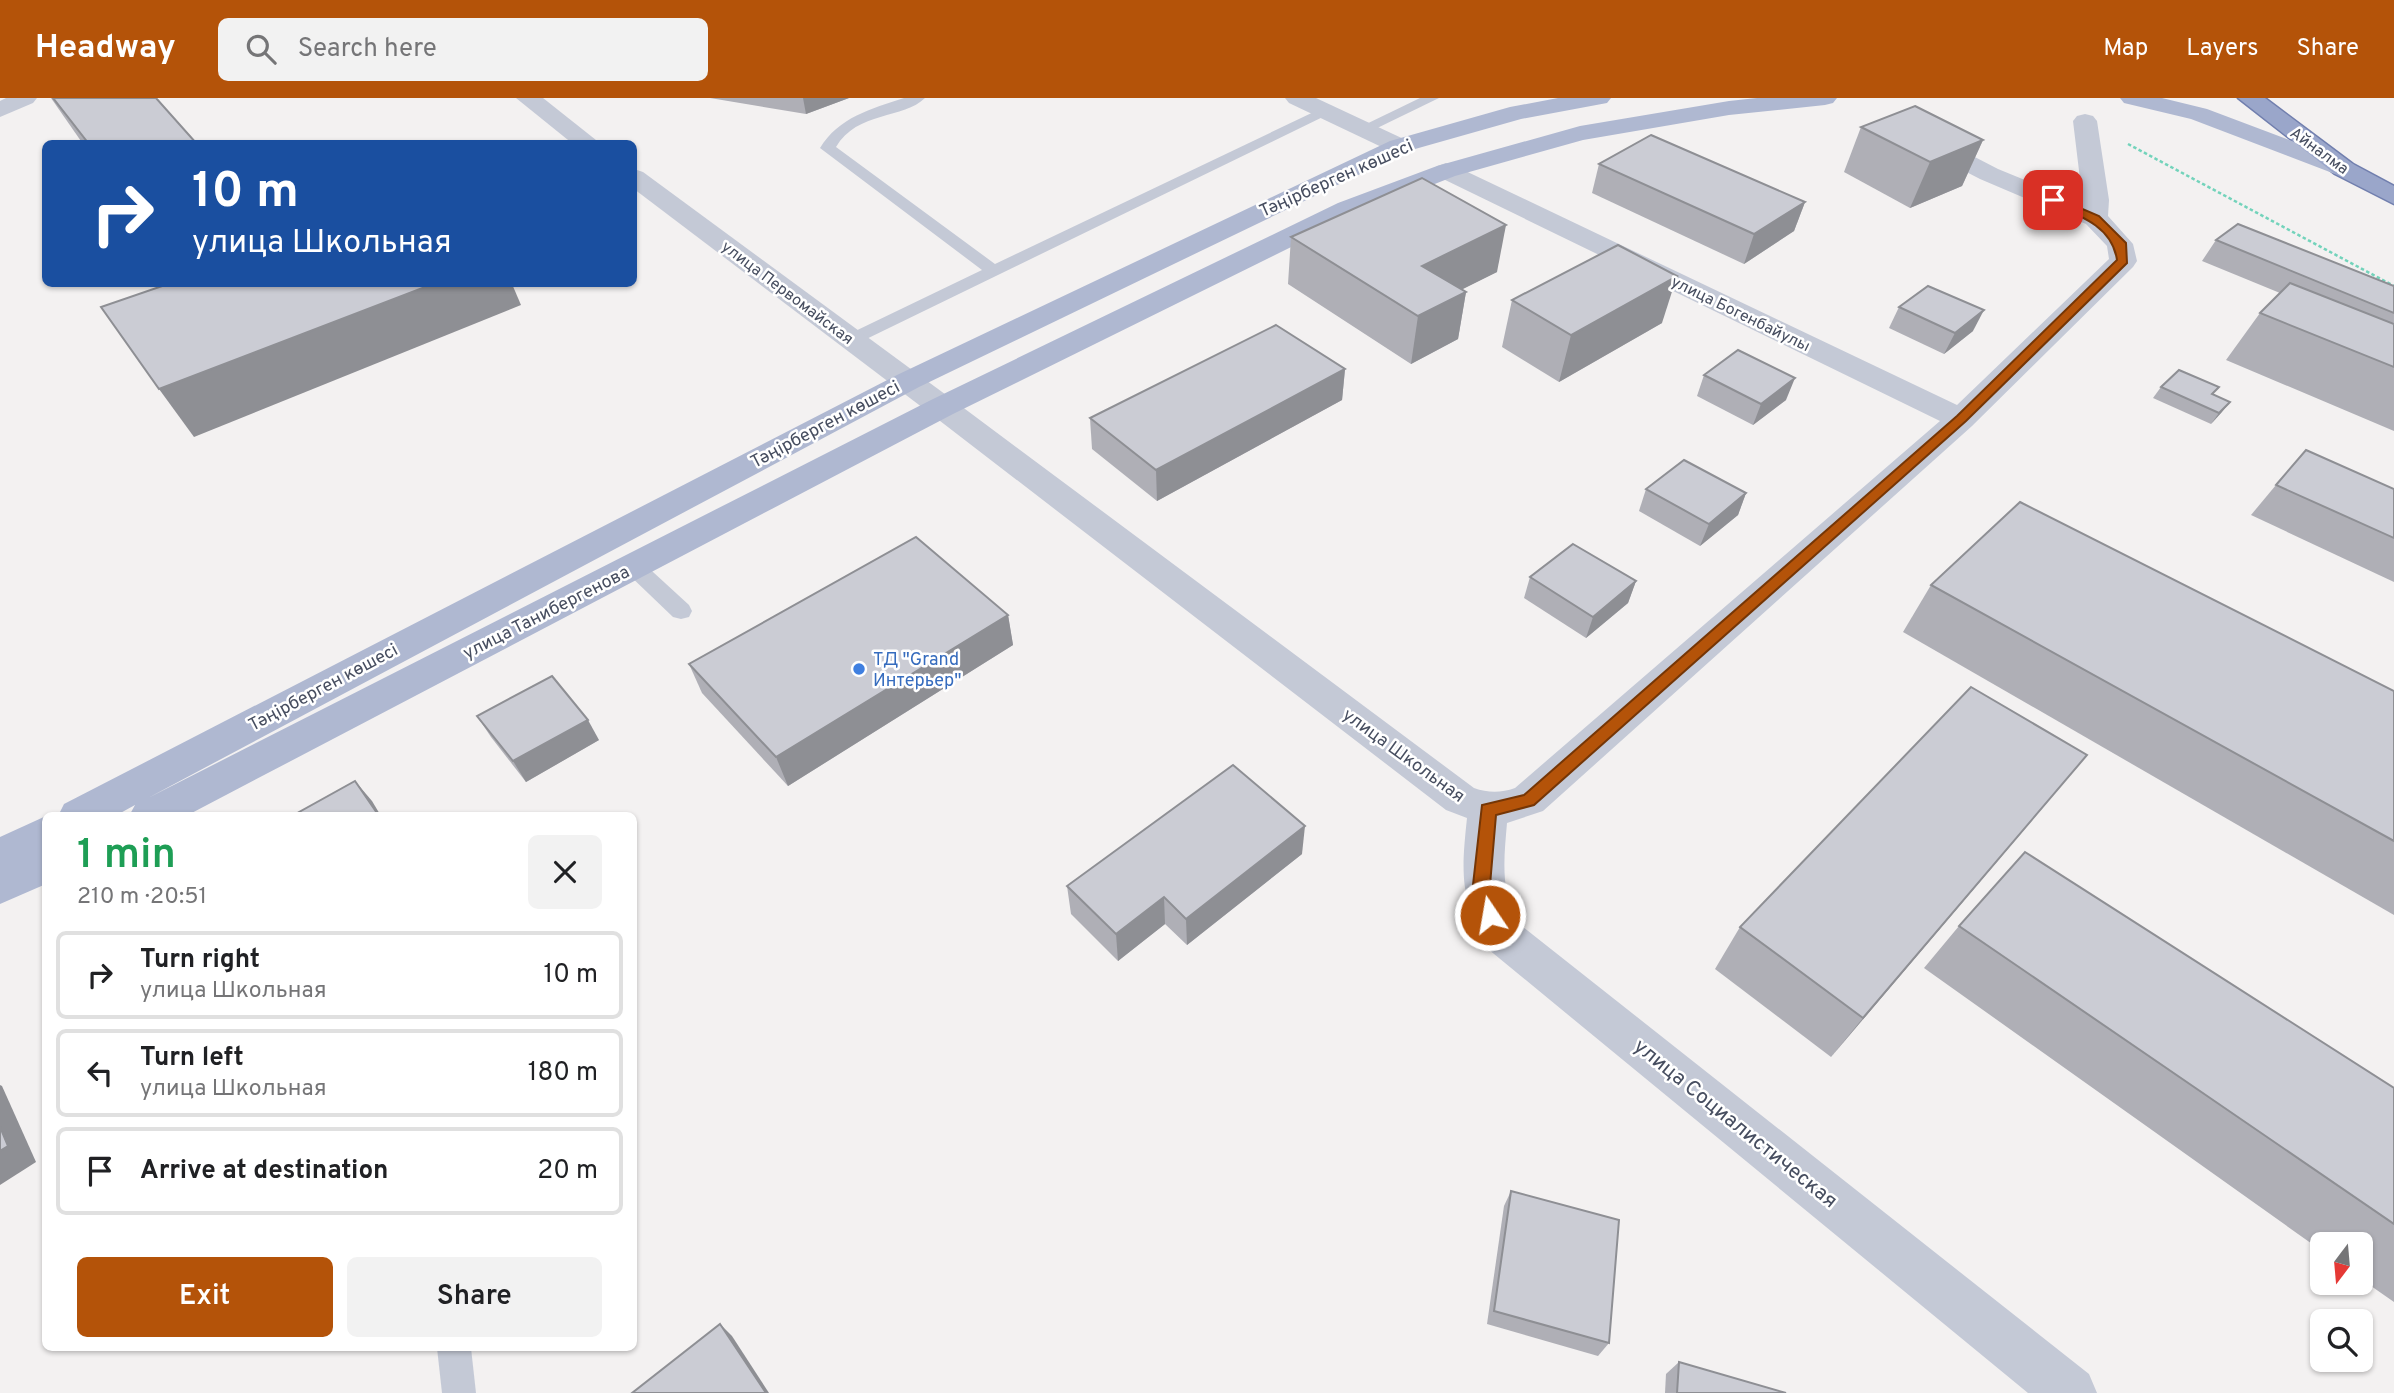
<!DOCTYPE html>
<html lang="en">
<head>
<meta charset="utf-8">
<style>
	:root { --surface:#fff; --page:#f2f2f2; --text:#202124; --muted:#757577; --line:#e0e0e0; --accent:#b45309 }
	body { margin:0; font-family:Overpass,sans-serif; background:var(--page); color:var(--text); height:100vh; display:flex; flex-direction:column; font-size:26px; white-space:nowrap }
	* { box-sizing:border-box; margin:0 }
	p { font-size:23px; color:var(--muted) }
	.icon { flex:none; width:38px; height:38px; fill:none; stroke:currentColor; stroke-width:2; stroke-linecap:round; stroke-linejoin:round }
	.map { position:relative; flex:1; overflow:hidden }
	.side { position:absolute; left:42px; top:714px; width:595px; height:539px; display:flex; flex-direction:column; background:var(--surface); border-radius:10px; box-shadow:0 2px 5px #0004 }
	.side>* { flex:none }
	.top-card { position:absolute; left:42px; top:42px; width:595px; height:147px; border-radius:10px; box-shadow:0 2px 5px #0004; background:#1a4fa0; color:#fff; overflow:hidden }
	.needle { width:46px; rotate:196deg }
	.buttons { position:absolute; left:2310px; top:1134px; display:grid; gap:14px }
	.buttons a { display:grid; place-items:center; width:63px; height:63px; border-radius:10px; background:var(--surface); box-shadow:0 2px 5px #0004; font-size:35px }
	.pin { position:absolute; display:grid; place-items:center; width:60px; height:60px; color:#fff; margin:-30px; border-radius:14px; box-shadow:0 4px 10px #0006 }
	.me { position:absolute; width:77px; margin:-38px; rotate:348deg; stroke-linejoin:round; filter:drop-shadow(0 0 5px #0008) }
	.turn { display:flex; align-items:center; gap:24px; height:147px; padding:0 35px; font-size:32px }
	.turn .icon { width:91px; height:91px; stroke-width:2.5 }
	.turn b { display:block; font-size:49px; line-height:60px }
	.round { display:grid; place-items:center; flex:none; width:74px; height:74px; border-radius:10px; background:var(--page) }
	.headline { display:flex; align-items:center; justify-content:space-between; height:119px; padding:0 35px }
	h1 { font-size:42px; font-weight:600; line-height:52px; color:#1e9e55 }
	.cta { display:flex; gap:14px; margin-top:auto; padding:14px 35px }
	.cta a { flex:1; height:80px; border-radius:10px; background:var(--accent); color:#fff; font-size:28px; font-weight:600; line-height:80px; text-align:center }
	.cta a+a { background:var(--page); color:var(--text) }
	ul { padding:0; list-style:none }
	li { display:flex; align-items:center; gap:21px; height:88px; margin:0 14px 10px; padding:0 21px; border:4px solid var(--line); border-radius:10px }
	li div { flex:1 }
	li b { display:block; font-size:26px }
	li em { font-style:normal }
	header { display:flex; align-items:center; gap:42px; box-sizing:border-box; height:98px; padding:0 35px; background:var(--accent); color:#fff }
	header strong { font-size:33px }
	nav { display:flex; gap:38px; margin-inline-start:auto; font-size:24px }
	.search { width:490px; height:63px; background:var(--page); display:flex; align-items:center; gap:18px; box-sizing:border-box; padding:0 24px; border-radius:10px; color:var(--muted); font-size:26px }
	.map>svg:first-child { display:block }
	.lines { fill:none; stroke-linecap:round; stroke-linejoin:round }
	.trunk-casing { stroke:#717fae; stroke-width:3 }
	.path { stroke:#73d3bb; stroke-width:2.5; stroke-dasharray:3.5 2.5; stroke-linecap:butt }
	.service { fill:#c4c9d6; fill-rule:evenodd }
	.minor { fill:#c4c9d6; fill-rule:evenodd }
	.tertiary { fill:#c4c9d6; fill-rule:evenodd }
	.primary { fill:#afb8d1; fill-rule:evenodd }
	.trunk { fill:#9aa6ca; fill-rule:evenodd }
	.wall { fill:#afafb6 }
	.shaded-wall { fill:#8e8f94 }
	.building { fill:#cbccd4; stroke:#8e8f94; stroke-width:2 }
	.route { fill:#b45309; stroke:#753606; stroke-width:2 }
	.shop-dot { fill:#3f7fe0; stroke:#fff; stroke-width:2.5 }
	.labels { text-anchor:middle; stroke-width:5; stroke-linejoin:round; paint-order:stroke }
	.far-street-label { font-size:16px; fill:#474e60; stroke:#fff }
	.street-label { font-size:18px; fill:#474e60; stroke:#fff }
	.shop-label { font-size:18px; fill:#366cbe; stroke:#fff; text-anchor:start }
	.near-street-label { font-size:21px; fill:#474e60; stroke:#fff }
</style>
</head>
<body>
<header>
<strong>Headway</strong>
<div class="search"><svg class="icon" aria-label="search" viewBox="0 0 24 24"><circle cx="10" cy="10" r="6"/><path d="M15 15l6 6"/></svg>Search here</div>
<nav><a>Map</a><a>Layers</a><a>Share</a></nav>
</header>
<div class="map">
<svg width="2394" height="1295" viewBox="0 0 2394 1295">
	<rect width="100%" height="100%" fill="#f3f1f1"/>
	<g class="lines">
		<!-- trunk casing -->
		<g class="trunk-casing">
			<polygon id="trunk" points="2238,0 2265,0 2353,66 2394,88 2394,106 2335,76"/>
		</g>
		<!-- path -->
		<polyline class="path" points="2128,46 2394,188"/>
		<!-- service -->
		<g class="service">
			<path d="M 904,0 L 925,0 C 904,21 857,13 836,49 L 995,166 L 1320,11 L 1325,9 L 1333,14 L 852,248 L 845,246 L 843,242 L 845,238 L 982,172 L 820,50 C 839,19 871,11 904,0 Z"/>
			<polygon points="1420,0 1439,0 1369,34 1359,34 1356,31"/>
			<polygon points="633,460 641,463 689,507 692,513 689,519 681,521 673,519 625,473 622,468 625,463"/>
			<polygon points="437,1250 471,1250 476,1295 442,1295"/>
		</g>
		<!-- minor -->
		<path class="minor" d="M 2085,16 L 2093,18 L 2097,23 L 2109,102 L 2108,118 L 2133,146 L 2137,163 L 2133,169 L 1972,328 L 1543,713 L 1507,725 C 1504,760 1500,793 1518,825 L 2089,1276 L 2097,1295 L 2028,1295 L 1488,851 C 1460,800 1461,777 1467,720 L 1446,712 L 931,316 L 927,309 L 931,302 L 942,300 L 953,302 L 1474,690 C 1488,695 1501,695 1515,690 L 1940,323 L 1437,78 L 1433,73 L 1437,68 L 1446,65 L 1455,68 L 1957,307 L 2109,161 L 2107,148 L 2086,126 L 1980,81 L 1922,51 L 1919,46 L 1922,41 L 1931,39 L 1940,41 L 1998,71 L 2083,106 L 2073,23 L 2077,18 Z"/>
		<!-- tertiary -->
		<g class="tertiary">
			<polygon points="6,0 37,0 33,5 0,19 0,3"/>
			<polygon points="516,0 543,0 601,46 573,46"/>
			<polygon points="1285,0 1316,0 1408,43 1411,48 1408,53 1399,55 1390,53 1289,5"/>
			<polygon points="634,71 643,74 953,302 957,309 953,316 942,318 931,316 634,91"/>
		</g>
		<!-- primary -->
		<g class="primary">
			<polygon points="1558,0 1611,0 1607,5 1521,21 1408,53 919,289 148,700 931,302 1338,105 1437,68 1580,28 1729,3 1757,0 1837,0 1833,5 1825,7 1729,17 1583,42 1455,78 1356,117 953,316 186,718 129,718 135,707 115,718 58,718 64,706 897,277 1390,43 1510,9"/>
			<polygon points="2120,0 2162,0 2207,11 2353,66 2356,71 2353,76 2344,78 2335,76 2191,21 2124,5"/>
			<polygon points="46,718 46,786 0,806 0,739"/>
		</g>
		<!-- trunk -->
		<use href="#trunk" class="trunk"/>
	</g>
	<!-- wall -->
	<g class="wall">
		<polygon points="51,0 156,0 197,46 83,46"/>
		<polygon points="710,0 849,0 806,16"/>
		<polygon points="1861,29 1983,42 1962,88 1910,110 1844,74"/>
		<polygon points="1599,66 1805,104 1794,133 1744,166 1592,95"/>
		<polygon points="1291,139 1497,174 1462,191 1466,194 1458,241 1411,266 1288,186"/>
		<polygon points="2216,142 2394,188 2394,333 2226,262 2260,215 2280,195 2202,163"/>
		<polygon points="1512,202 1662,225 1559,284 1502,249"/>
		<polygon points="1899,209 1973,233 1944,256 1889,230"/>
		<polygon points="1345,271 1342,302 1157,403 1092,351 1090,320"/>
		<polygon points="1704,277 1786,302 1753,327 1697,298"/>
		<polygon points="2161,289 2214,297 2230,304 2221,315 2211,326 2153,300"/>
		<polygon points="2276,387 2394,391 2394,484 2251,417"/>
		<polygon points="1646,391 1746,395 1738,417 1700,448 1639,413"/>
		<polygon points="1530,479 1636,483 1628,505 1586,540 1524,500"/>
		<polygon points="1931,487 2394,593 2394,817 1903,534"/>
		<polygon points="1008,517 1013,547 788,688 702,595 689,566"/>
		<polygon points="477,618 599,642 526,684 491,639"/>
		<polygon points="2049,702 1831,959 1715,871 1740,829"/>
		<polygon points="1302,756 1187,847 1165,826 1118,863 1071,816 1067,788"/>
		<polygon points="1959,828 2394,990 2394,1204 2361,1181 2361,1146 2322,1146 2322,1153 1924,870"/>
		<polygon points="1511,1093 1609,1245 1598,1258 1487,1226 1504,1108"/>
		<polygon points="1679,1264 1786,1295 1665,1295 1666,1276"/>
	</g>
	<!-- shaded-wall -->
	<g class="shaded-wall">
		<polygon points="803,0 849,0 806,16"/>
		<polygon points="1983,42 1962,88 1910,110 1930,64"/>
		<polygon points="1805,104 1794,133 1744,166 1754,136"/>
		<polygon points="1506,127 1497,174 1415,215 1422,168"/>
		<polygon points="1677,178 1662,225 1559,284 1571,237"/>
		<polygon points="433,186 512,186 521,207 194,339 159,291"/>
		<polygon points="1466,194 1458,241 1411,266 1418,218"/>
		<polygon points="1984,212 1973,233 1944,256 1955,235"/>
		<polygon points="1345,271 1342,302 1157,403 1156,372"/>
		<polygon points="1795,280 1786,302 1753,327 1761,306"/>
		<polygon points="2230,304 2221,315 2211,326 2219,315"/>
		<polygon points="1746,395 1738,417 1700,448 1709,426"/>
		<polygon points="1636,483 1628,505 1586,540 1593,519"/>
		<polygon points="1008,517 1013,547 788,688 776,659"/>
		<polygon points="588,622 599,642 526,684 513,663"/>
		<polygon points="2087,657 2049,702 1831,959 1863,920"/>
		<polygon points="355,683 372,703 381,718 379,718"/>
		<polygon points="1305,728 1302,756 1187,847 1186,821"/>
		<polygon points="1164,799 1165,826 1118,863 1116,836"/>
		<polygon points="0,987 2,988 36,1064 0,1087"/>
		<polygon points="720,1226 732,1238 769,1295 766,1295"/>
	</g>
	<!-- building -->
	<g class="building">
		<polygon points="53,0 156,0 197,46 89,46"/>
		<polygon points="1915,8 1983,42 1930,64 1861,29"/>
		<polygon points="1651,37 1805,104 1754,136 1599,66"/>
		<polygon points="1422,80 1506,127 1422,168 1466,194 1418,218 1291,139"/>
		<polygon points="2238,126 2394,188 2394,215 2216,142"/>
		<polygon points="1618,147 1677,178 1571,237 1512,202"/>
		<polygon points="2290,185 2394,226 2394,269 2260,215"/>
		<polygon points="168,186 196,186 197,187 202,186 433,186 159,291 101,209"/>
		<polygon points="1928,188 1984,212 1955,235 1899,209"/>
		<polygon points="1276,227 1345,271 1156,372 1090,320"/>
		<polygon points="1738,252 1795,280 1761,306 1704,277"/>
		<polygon points="2179,272 2219,289 2212,296 2230,304 2219,315 2161,289"/>
		<polygon points="2306,352 2394,391 2394,440 2276,387"/>
		<polygon points="1684,362 1746,395 1709,426 1646,391"/>
		<polygon points="2020,404 2394,593 2394,743 1931,487"/>
		<polygon points="916,439 1008,517 776,659 689,566"/>
		<polygon points="1573,446 1636,483 1593,519 1530,479"/>
		<polygon points="552,578 588,622 513,663 477,618"/>
		<polygon points="1971,589 2087,657 1863,920 1740,829"/>
		<polygon points="1233,667 1305,728 1186,821 1164,799 1116,836 1067,788"/>
		<polygon points="355,683 379,718 292,718"/>
		<polygon points="2025,754 2394,990 2394,1126 1959,828"/>
		<polygon points="0,1029 8,1048 0,1053"/>
		<polygon points="1511,1093 1619,1122 1609,1245 1494,1213"/>
		<polygon points="720,1226 766,1295 632,1295"/>
		<polygon points="1679,1264 1786,1295 1677,1295"/>
	</g>
	<!-- route -->
	<path class="route" d="M 2049,100 L 2057,100 L 2099,118 L 2126,145 L 2127,165 L 1966,323 L 1534,707 L 1496,717 L 1490,787 L 1498,817 L 1496,822 L 1490,824 L 1483,822 L 1473,787 L 1482,707 L 1524,697 L 1957,318 L 2117,162 C 2112,127 2078,117 2049,105 Z"/>
	<!-- markers -->
	<circle class="shop-dot" cx="859" cy="571" r="7"/>
	<g class="labels">
		<!-- far-street labels -->
		<g class="far-street-label">
			<text transform="translate(2320 52) rotate(36)" y="6">Айналма</text>
			<text transform="translate(788 194) rotate(37)" y="6">улица Первомайская</text>
			<text transform="translate(1741 215) rotate(26)" y="6">улица Богенбайулы</text>
		</g>
		<!-- street labels -->
		<g class="street-label">
			<text transform="translate(1336 80) rotate(-24)" y="6">Тәңірберген көшесі</text>
			<text transform="translate(825 326) rotate(-28)" y="6">Тәңірберген көшесі</text>
			<text transform="translate(546 514) rotate(-27)" y="6">улица Танибергенова</text>
			<text transform="translate(323 589) rotate(-28)" y="6">Тәңірберген көшесі</text>
			<text transform="translate(1404 657) rotate(36)" y="6">улица Школьная</text>
		</g>
		<!-- shop labels -->
		<g class="shop-label">
			<text x="873" y="567">ТД "Grand<tspan x="873" dy="21">Интерьер"</tspan></text>
		</g>
		<!-- near-street labels -->
		<g class="near-street-label">
			<text transform="translate(1736 1025) rotate(39)" y="7">улица Социалистическая</text>
		</g>
	</g>
</svg>
<div class="buttons">
<a><svg class="needle" viewBox="-14 -14 28 28"><path d="M0-13l5 13h-10z" fill="#e53935"/><path d="M0 13l5-13h-10z" fill="#757577"/></svg></a>
<a><svg class="icon" aria-label="search" viewBox="0 0 24 24"><circle cx="10" cy="10" r="6"/><path d="M15 15l6 6"/></svg></a>
</div>
<div class="pin" style="left:2053px;top:102px;background:#d93025"><svg class="icon" aria-label="arrive" viewBox="0 0 24 24"><path d="M6 21V4h12l-3 4 3 4H6"/></svg></div>
<svg class="me" style="left:1490px;top:817px" viewBox="-20 -20 40 40"><circle r="17" fill="#b45309" stroke="#fff" stroke-width="3"/><path d="M0-11L8 9 0 5-8 9z" fill="#fff"/></svg>
<div class="top-card">
<div class="turn"><svg class="icon" aria-label="right" viewBox="0 0 24 24"><path d="M7 20v-9h11M14 6l5 5-5 5"/></svg><div><b>10 m</b>улица Школьная</div></div>
</div>
<section class="side">
<div class="headline"><div><h1>1 min</h1><p>210 m · 20:51</p></div><a class="round"><svg class="icon" aria-label="close" viewBox="0 0 24 24"><path d="M6 6l12 12M18 6L6 18"/></svg></a></div>
<ul>
<li><svg class="icon" aria-label="right" viewBox="0 0 24 24"><path d="M7 20v-9h11M14 6l5 5-5 5"/></svg><div><b>Turn right</b><p>улица Школьная</p></div><em>10 m</em></li>
<li><svg class="icon" aria-label="left" viewBox="0 0 24 24"><path d="M17 20v-9H6M10 6l-5 5 5 5"/></svg><div><b>Turn left</b><p>улица Школьная</p></div><em>180 m</em></li>
<li><svg class="icon" aria-label="arrive" viewBox="0 0 24 24"><path d="M6 21V4h12l-3 4 3 4H6"/></svg><div><b>Arrive at destination</b></div><em>20 m</em></li>
</ul>
<div class="cta"><a>Exit</a><a>Share</a></div>
</section>
</div>
</body>
</html>
